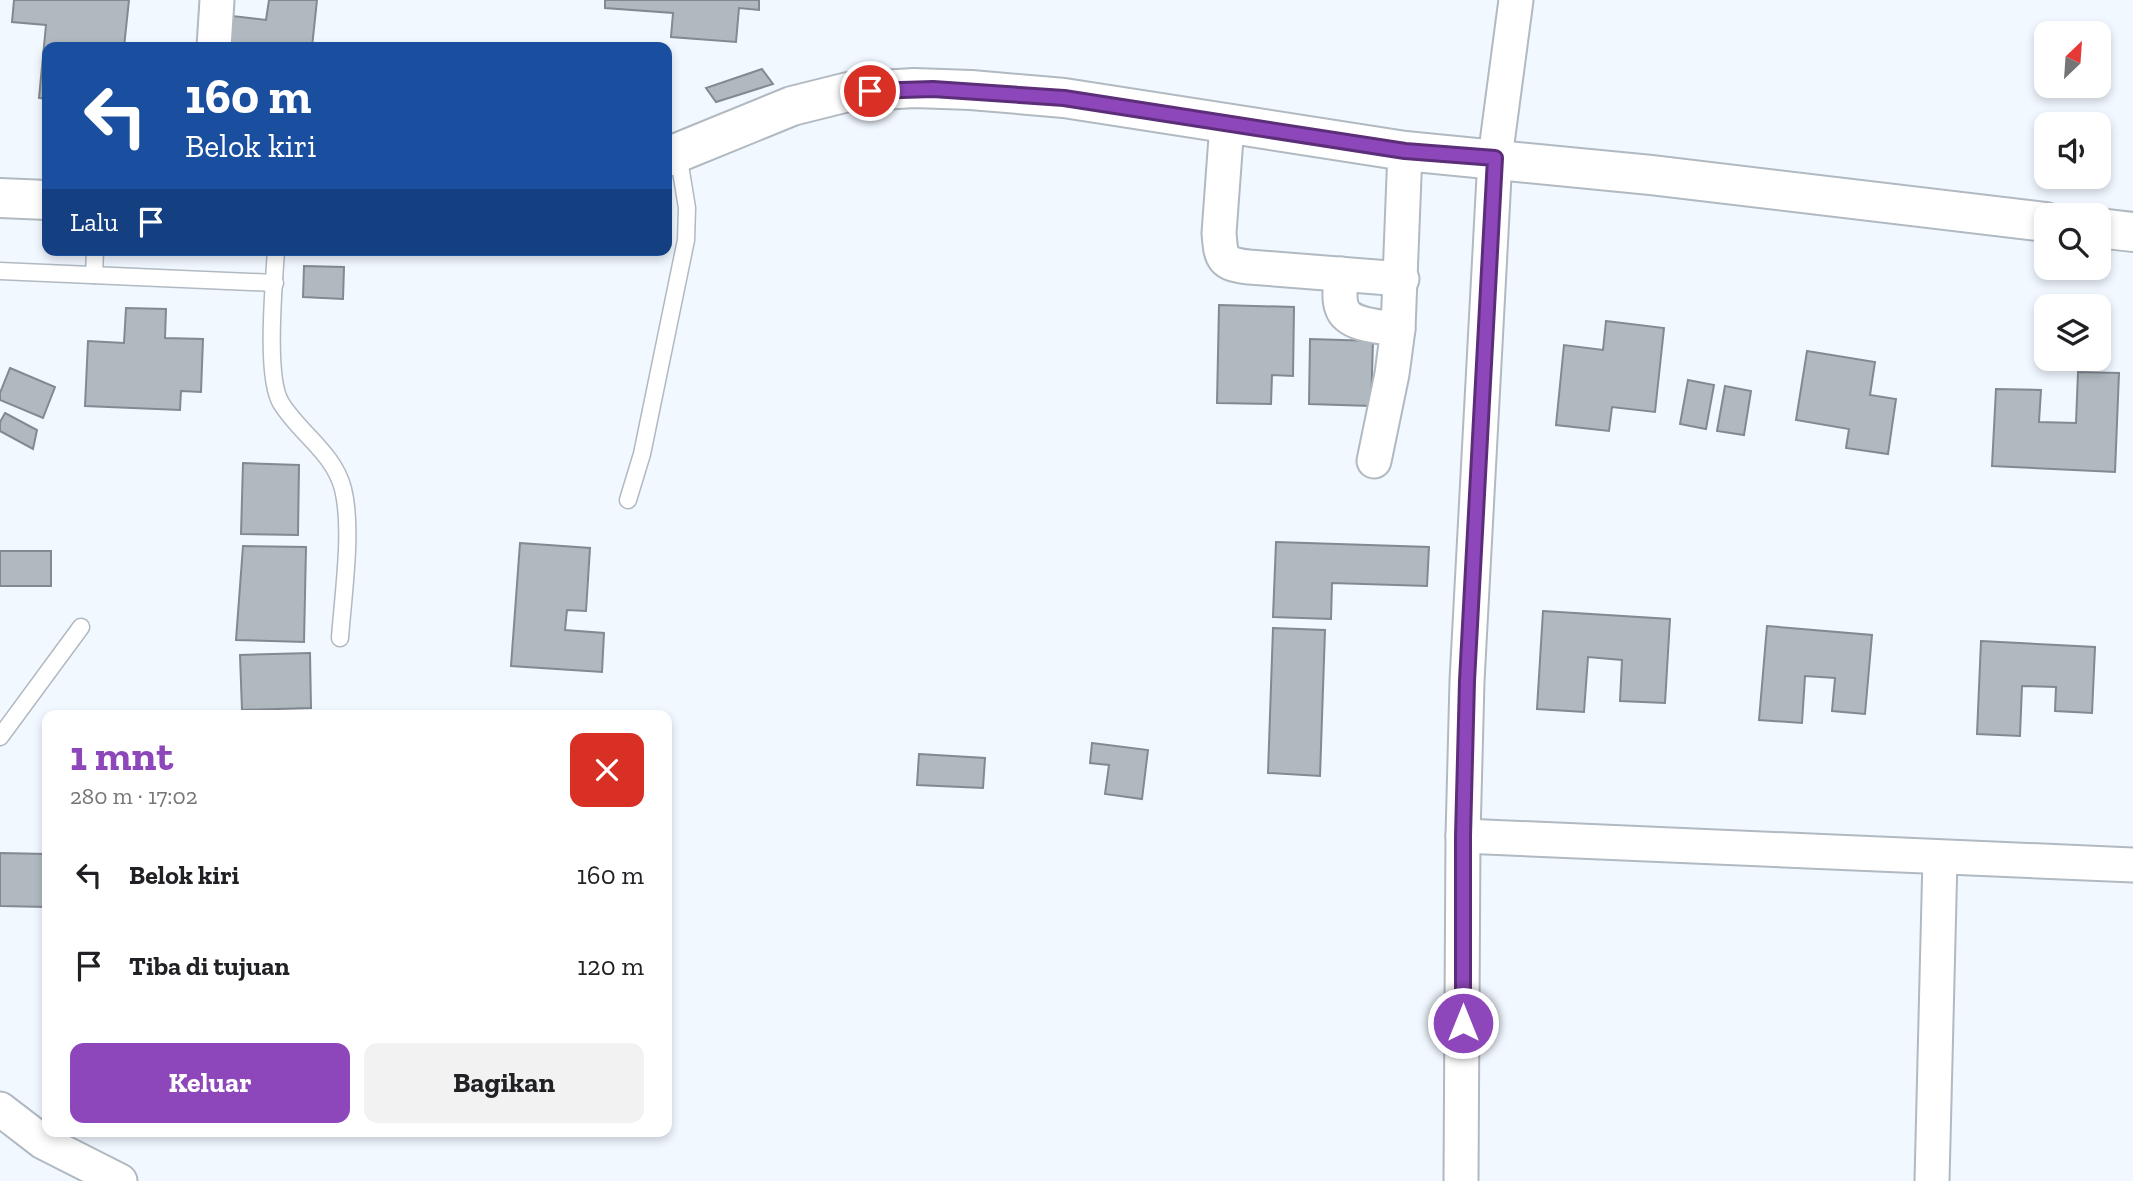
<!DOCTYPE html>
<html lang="id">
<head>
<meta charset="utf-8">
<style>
	:root { --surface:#fff; --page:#f2f2f2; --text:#202124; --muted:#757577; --accent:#8d47ba }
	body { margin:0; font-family:"Zilla Slab",serif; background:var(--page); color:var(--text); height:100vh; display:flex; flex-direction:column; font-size:26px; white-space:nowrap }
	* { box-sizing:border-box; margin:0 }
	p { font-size:23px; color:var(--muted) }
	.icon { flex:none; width:38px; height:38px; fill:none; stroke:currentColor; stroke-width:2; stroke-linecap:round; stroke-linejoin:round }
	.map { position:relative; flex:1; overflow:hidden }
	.details { position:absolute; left:42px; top:710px; width:630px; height:427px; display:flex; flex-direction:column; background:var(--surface); border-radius:14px; box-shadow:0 4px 10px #0003 }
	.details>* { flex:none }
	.banner { position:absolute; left:42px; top:42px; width:630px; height:214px; border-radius:14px; box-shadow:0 4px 10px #0003; background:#1a4fa0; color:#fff; overflow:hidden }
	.needle { width:46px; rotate:25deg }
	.tools { position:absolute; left:2034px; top:21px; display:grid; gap:14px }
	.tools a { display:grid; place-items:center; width:77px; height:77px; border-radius:14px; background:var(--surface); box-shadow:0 4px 10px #0003; font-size:35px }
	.pin { position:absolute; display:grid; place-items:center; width:60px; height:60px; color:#fff; margin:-30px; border:4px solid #fff; border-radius:50%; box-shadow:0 2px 7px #0007 }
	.me { position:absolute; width:77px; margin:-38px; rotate:0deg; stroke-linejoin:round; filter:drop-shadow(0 0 5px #0008) }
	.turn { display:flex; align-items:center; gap:24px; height:147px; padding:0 28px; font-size:32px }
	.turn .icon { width:91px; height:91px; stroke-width:2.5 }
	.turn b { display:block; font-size:49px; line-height:60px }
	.then { display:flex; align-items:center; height:66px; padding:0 28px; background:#0003; gap:14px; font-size:26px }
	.round { display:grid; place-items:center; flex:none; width:74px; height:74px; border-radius:14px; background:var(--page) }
	.overview { display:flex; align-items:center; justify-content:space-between; height:119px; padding:0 28px }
	h1 { font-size:42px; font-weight:800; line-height:52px; color:var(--accent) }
	.button { display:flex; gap:14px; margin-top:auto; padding:14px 28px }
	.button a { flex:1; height:80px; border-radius:14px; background:var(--accent); color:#fff; font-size:28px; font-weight:800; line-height:80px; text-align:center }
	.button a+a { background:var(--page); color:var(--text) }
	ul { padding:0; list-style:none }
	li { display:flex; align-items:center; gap:21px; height:91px; padding:0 28px }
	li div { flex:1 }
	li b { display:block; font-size:26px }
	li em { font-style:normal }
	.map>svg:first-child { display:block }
	.building { fill:#b0b9c0; stroke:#828991; stroke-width:2 }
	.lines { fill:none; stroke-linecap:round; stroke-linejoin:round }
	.lane-casing { stroke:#b1b9c1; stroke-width:19 }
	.street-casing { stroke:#b1b9c1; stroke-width:37 }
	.secondary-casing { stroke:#b1b9c1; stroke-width:42 }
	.lane { stroke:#fff; stroke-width:16 }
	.street { stroke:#fff; stroke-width:33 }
	.secondary { stroke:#fff; stroke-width:38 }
	.route-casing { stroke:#5c2e79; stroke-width:18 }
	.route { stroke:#8d47ba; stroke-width:12 }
</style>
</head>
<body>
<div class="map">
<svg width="2133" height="1181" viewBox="0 0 2133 1181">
	<rect width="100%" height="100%" fill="#f1f8ff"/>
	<!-- building -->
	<g class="building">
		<polygon points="14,0 129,0 124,47 47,47 47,99 39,98 46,25 12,22"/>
		<polygon points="269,0 317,0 312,47 229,47 233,16 266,20"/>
		<polygon points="605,0 759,0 759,10 739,8 736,42 671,37 673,13 605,8"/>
		<polygon points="762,69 773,84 716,102 706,88"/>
		<polygon points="304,266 344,267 343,299 303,297"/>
		<polygon points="1219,305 1294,307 1293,376 1272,375 1271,404 1217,403"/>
		<polygon points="126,308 166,309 165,338 203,339 201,392 181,391 180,410 85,406 88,341 124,343"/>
		<polygon points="1606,321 1664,328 1655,412 1612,407 1609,431 1556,425 1564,345 1603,350"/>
		<polygon points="1310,339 1373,341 1371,406 1309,404"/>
		<polygon points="1807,351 1875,362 1870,395 1896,399 1888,454 1846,448 1849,429 1796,420"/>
		<polygon points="10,368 55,387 43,418 0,400 0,393"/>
		<polygon points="2078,372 2119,373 2115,472 1992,466 1996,389 2041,390 2039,422 2076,423"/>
		<polygon points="1688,380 1714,385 1706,429 1680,424"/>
		<polygon points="1725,386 1751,391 1744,435 1717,431"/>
		<polygon points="5,413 37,430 33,449 0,431 0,422"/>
		<polygon points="243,463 299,465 298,535 241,534"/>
		<polygon points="1276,542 1429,547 1427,586 1332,583 1331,619 1273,617"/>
		<polygon points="520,543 590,548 586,611 567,610 565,630 604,633 602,672 511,666"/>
		<polygon points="243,546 306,547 304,642 236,640"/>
		<rect x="0" y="551" width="51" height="35"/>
		<polygon points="1543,611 1670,619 1665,703 1620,701 1622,660 1588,657 1584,712 1537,709"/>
		<polygon points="1767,626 1872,635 1865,714 1832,711 1835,678 1805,676 1802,723 1759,720"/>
		<polygon points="1273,628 1325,630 1320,776 1268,773"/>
		<polygon points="1981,641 2095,647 2092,713 2055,711 2056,687 2022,686 2020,736 1977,734"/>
		<polygon points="310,653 311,708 242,710 240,655"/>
		<polygon points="1092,743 1148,750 1142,799 1105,794 1109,765 1090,763"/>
		<polygon points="919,754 985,758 983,788 917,785"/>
		<polygon points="0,853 47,854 47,907 0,906"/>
	</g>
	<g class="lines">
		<!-- lane casing -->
		<g class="lane-casing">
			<g id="lane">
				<path d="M 276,250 C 274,284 265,377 281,403 C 300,434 334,453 343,489 C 353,529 343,595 340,638"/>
				<polyline points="0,271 275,283"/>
				<polyline points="94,275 95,250"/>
				<polyline points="628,500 642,454 686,240 687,208 678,153"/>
				<polyline points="0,737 81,627"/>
			</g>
		</g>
		<!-- street casing -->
		<g class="street-casing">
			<g id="street">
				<polyline points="214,47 217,0"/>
				<path d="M 1227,124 L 1219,233 C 1221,259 1222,264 1249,267 L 1402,279"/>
				<path d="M 1341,274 C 1341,284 1338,298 1342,308 C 1348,326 1383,327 1398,329"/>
				<polyline points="1374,461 1392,374 1398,329 1405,151"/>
				<polyline points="1463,836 2133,865"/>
				<polyline points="0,1109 43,1142 120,1181"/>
				<polyline points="1461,1181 1463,836 1467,681 1495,158 1516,0"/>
				<polyline points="1932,1181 1940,858"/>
			</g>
		</g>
		<!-- secondary casing -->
		<g class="secondary-casing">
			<g id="secondary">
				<polyline points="667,157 792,106 848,92 914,88 971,90 1064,98 1405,151 1651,175 2046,222"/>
				<polyline points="0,198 47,200"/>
				<polyline points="2098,228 2133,232"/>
			</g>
		</g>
		<!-- lane -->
		<use href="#lane" class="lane"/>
		<!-- street -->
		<use href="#street" class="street"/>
		<!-- secondary -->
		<use href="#secondary" class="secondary"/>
	</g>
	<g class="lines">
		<!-- route casing -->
		<g class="route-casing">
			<polyline id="route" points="870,91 933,89 1064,98 1405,151 1495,158 1467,681 1463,836 1463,1023"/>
		</g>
		<!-- route -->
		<use href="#route" class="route"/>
	</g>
</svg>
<div class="tools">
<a><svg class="needle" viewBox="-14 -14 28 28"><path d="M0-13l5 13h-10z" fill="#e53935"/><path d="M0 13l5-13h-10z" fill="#757577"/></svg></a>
<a><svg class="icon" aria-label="sound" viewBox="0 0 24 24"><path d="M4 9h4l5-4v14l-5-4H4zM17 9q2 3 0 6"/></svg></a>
<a><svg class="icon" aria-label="search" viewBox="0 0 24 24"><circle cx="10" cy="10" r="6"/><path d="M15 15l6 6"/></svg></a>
<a><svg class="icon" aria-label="layers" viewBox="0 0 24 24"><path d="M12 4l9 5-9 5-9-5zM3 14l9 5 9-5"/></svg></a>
</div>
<div class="pin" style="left:870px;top:91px;background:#d93025"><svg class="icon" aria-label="arrive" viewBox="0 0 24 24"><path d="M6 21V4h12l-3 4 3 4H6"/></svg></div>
<svg class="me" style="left:1463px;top:1023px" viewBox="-20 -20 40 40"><circle r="17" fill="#8d47ba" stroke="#fff" stroke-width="3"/><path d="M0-11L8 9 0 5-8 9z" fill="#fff"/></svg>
<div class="banner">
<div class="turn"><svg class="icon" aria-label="left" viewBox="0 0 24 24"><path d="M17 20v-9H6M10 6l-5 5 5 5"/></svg><div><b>160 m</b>Belok kiri</div></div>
<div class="then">Lalu<svg class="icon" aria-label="arrive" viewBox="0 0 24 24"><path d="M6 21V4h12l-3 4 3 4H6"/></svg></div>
</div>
<section class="details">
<div class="overview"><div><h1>1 mnt</h1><p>280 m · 17:02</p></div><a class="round" style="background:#d93025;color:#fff"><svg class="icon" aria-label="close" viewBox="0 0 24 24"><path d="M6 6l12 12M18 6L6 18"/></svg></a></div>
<ul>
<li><svg class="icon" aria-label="left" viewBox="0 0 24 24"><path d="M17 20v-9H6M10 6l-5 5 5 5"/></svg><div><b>Belok kiri</b></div><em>160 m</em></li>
<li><svg class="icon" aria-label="arrive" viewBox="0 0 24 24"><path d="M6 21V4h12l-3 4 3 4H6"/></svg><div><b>Tiba di tujuan</b></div><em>120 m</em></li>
</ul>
<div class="button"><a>Keluar</a><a>Bagikan</a></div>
</section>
</div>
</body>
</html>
